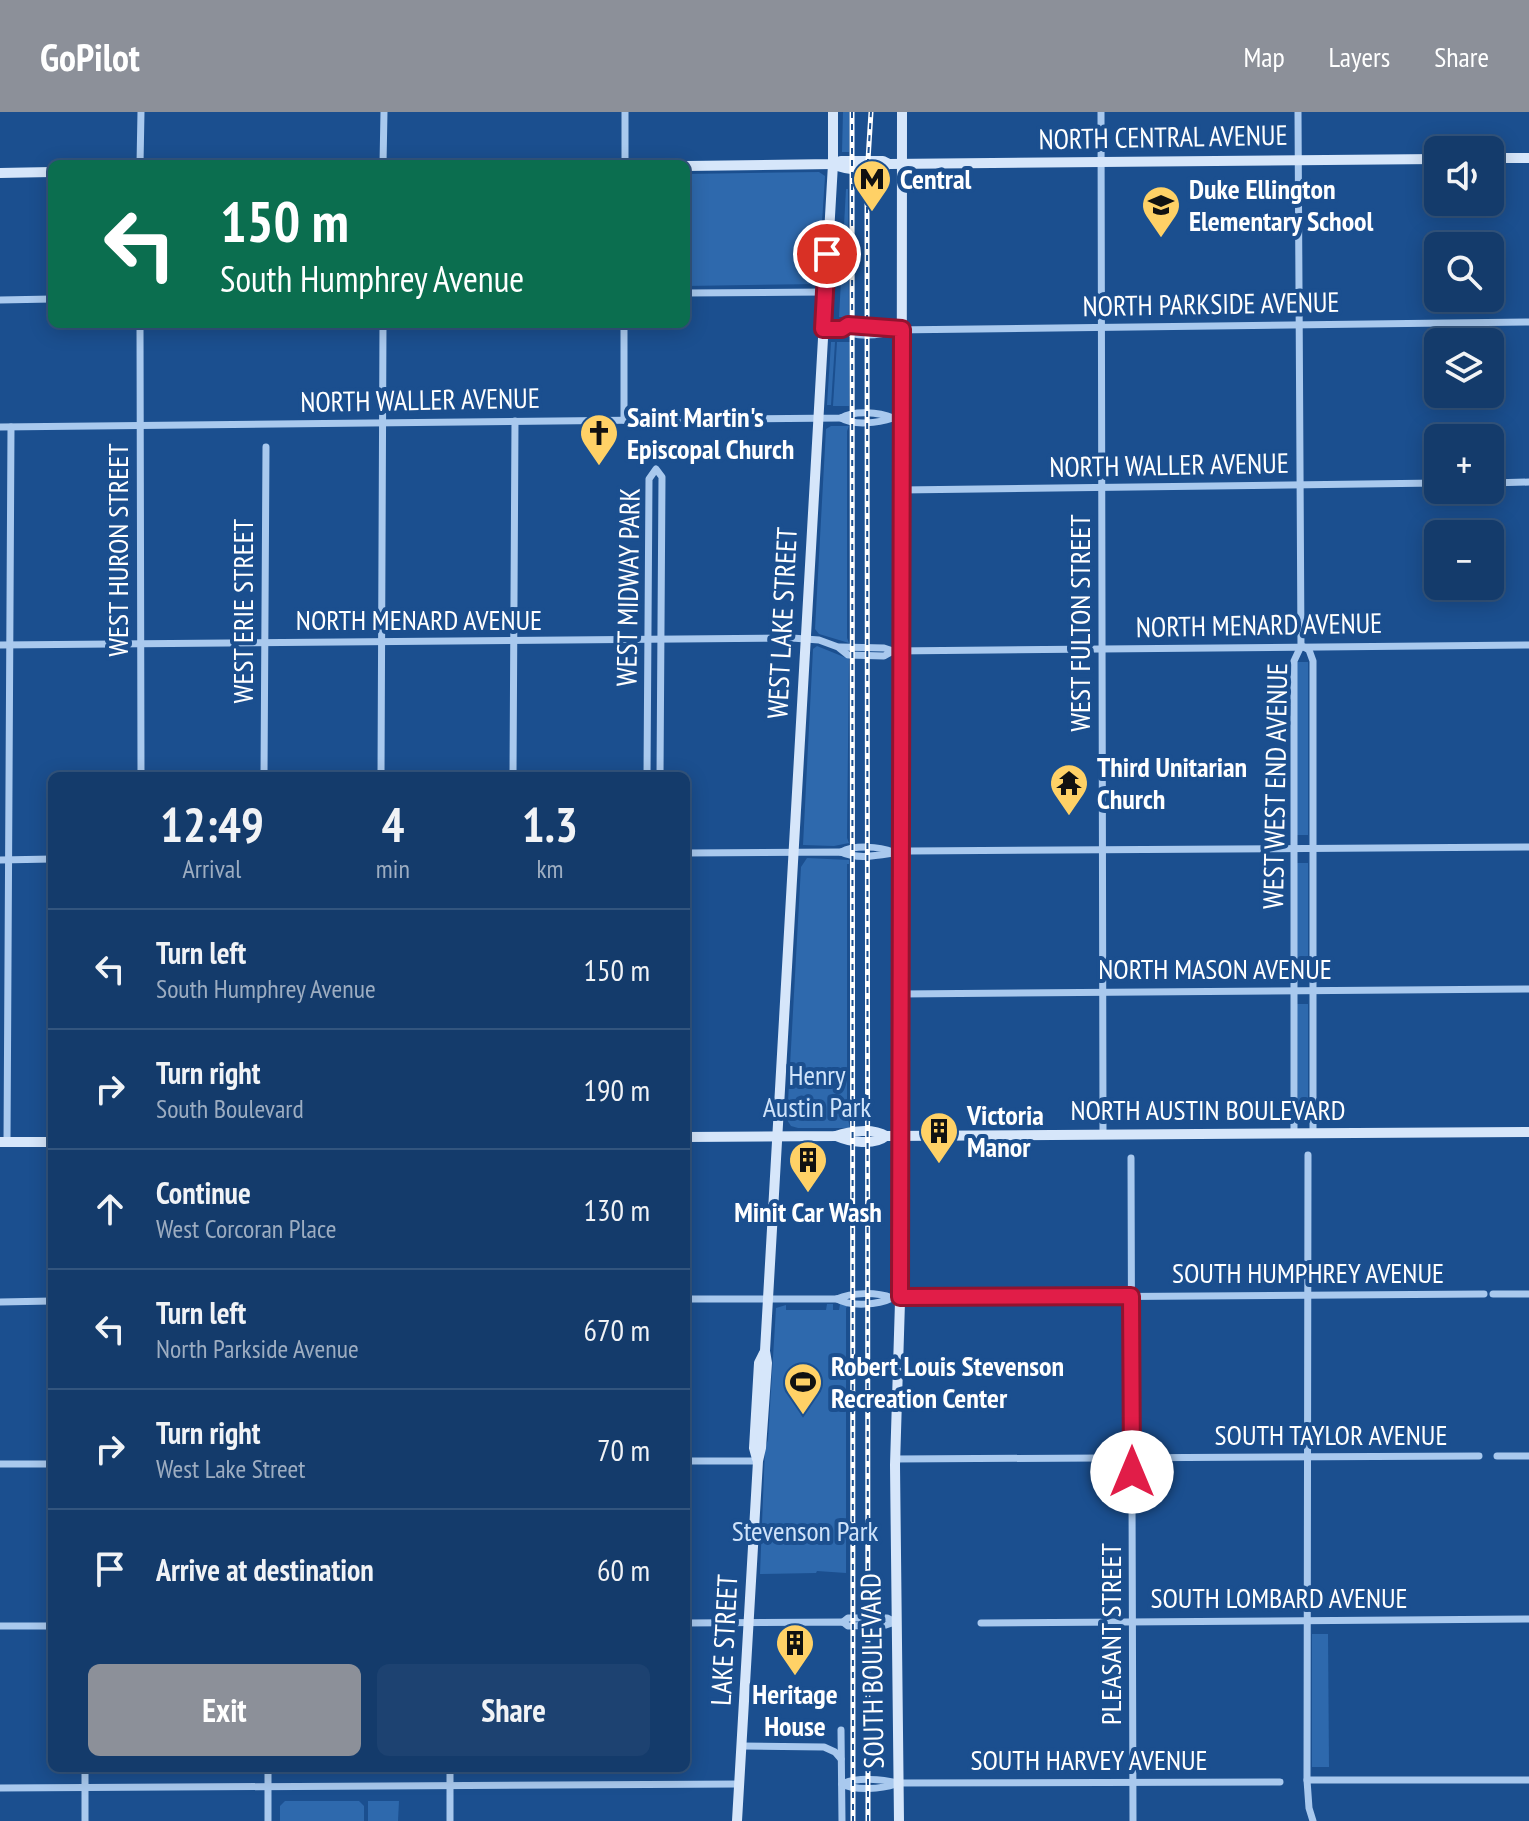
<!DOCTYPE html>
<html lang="en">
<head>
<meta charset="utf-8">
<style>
	:root { --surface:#143b6b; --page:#1d4271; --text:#f1f3f6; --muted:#9dadc1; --line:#33557e; --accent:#8c9099 }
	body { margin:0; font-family:"PT Sans Narrow",sans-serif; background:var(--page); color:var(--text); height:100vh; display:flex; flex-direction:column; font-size:30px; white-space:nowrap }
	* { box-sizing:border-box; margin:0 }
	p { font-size:26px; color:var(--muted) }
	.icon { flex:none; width:44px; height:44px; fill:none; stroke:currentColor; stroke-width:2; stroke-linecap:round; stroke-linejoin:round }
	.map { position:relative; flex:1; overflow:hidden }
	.drawer { position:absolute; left:48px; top:660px; width:642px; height:1000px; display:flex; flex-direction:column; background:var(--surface); border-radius:12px; box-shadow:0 4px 20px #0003,0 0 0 2px var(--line) }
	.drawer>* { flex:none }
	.banner { position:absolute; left:48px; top:48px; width:642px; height:168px; border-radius:12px; box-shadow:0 4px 20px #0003,0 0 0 2px var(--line); background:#0b6e4f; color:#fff; overflow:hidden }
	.tools { position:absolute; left:1424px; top:24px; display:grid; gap:16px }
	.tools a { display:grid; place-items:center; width:80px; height:80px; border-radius:12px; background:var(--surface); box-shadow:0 4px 20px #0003,0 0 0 2px var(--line); font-size:40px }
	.pin { position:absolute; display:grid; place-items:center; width:68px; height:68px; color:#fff; margin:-34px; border:4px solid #fff; border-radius:50%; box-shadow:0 2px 8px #0007 }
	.me { position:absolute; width:88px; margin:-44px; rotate:0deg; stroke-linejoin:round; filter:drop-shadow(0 0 6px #0008) }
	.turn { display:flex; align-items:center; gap:28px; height:168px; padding:0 40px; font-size:36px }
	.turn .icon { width:104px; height:104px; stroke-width:2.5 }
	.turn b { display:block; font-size:56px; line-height:68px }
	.eta { display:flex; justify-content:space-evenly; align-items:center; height:136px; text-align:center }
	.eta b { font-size:48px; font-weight:700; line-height:56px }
	.button { display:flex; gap:16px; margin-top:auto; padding:16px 40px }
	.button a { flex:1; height:92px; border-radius:12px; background:var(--accent); color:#fff; font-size:32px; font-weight:700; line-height:92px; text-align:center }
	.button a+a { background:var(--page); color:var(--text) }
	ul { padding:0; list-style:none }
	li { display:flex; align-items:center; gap:24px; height:120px; padding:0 40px; border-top:2px solid var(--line) }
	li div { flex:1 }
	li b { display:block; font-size:30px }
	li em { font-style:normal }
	header { display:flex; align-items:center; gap:48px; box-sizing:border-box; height:112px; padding:0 40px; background:var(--accent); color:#fff }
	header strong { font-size:38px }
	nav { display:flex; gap:44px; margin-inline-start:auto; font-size:28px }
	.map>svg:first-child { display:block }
	.green { fill:#2e69ad }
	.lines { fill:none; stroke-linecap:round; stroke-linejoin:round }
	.street { stroke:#a9c9ee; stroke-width:7 }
	.secondary { stroke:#d6e6fa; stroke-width:10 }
	.rail-casing { stroke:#fff; stroke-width:5 }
	.rail { stroke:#1b4f8f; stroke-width:2; stroke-dasharray:6; stroke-linecap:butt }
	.route-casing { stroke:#92132f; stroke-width:20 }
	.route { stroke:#e11d48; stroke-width:14 }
	.labels { text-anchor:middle; stroke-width:8; stroke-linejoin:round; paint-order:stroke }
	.street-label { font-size:28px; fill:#fff; stroke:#1b4f8f }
	.poi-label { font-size:28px; font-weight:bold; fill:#fff; stroke:#1b4f8f; text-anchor:start }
	.park-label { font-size:28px; fill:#cfe3fa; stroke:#1b4f8f }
</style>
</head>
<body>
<header>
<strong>GoPilot</strong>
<nav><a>Map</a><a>Layers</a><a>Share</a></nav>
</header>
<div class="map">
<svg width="1529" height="1709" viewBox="0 0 1529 1709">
	<rect width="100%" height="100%" fill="#1b4f8f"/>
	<!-- green -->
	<g class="green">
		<polygon points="843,0 849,0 849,40 842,40"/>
		<polygon points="819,60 825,64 818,172 686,174 686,62"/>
		<polygon points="846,77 848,77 849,205 839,205"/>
		<polygon points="831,230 835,230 831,293 827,293"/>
		<polygon points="837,230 850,230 849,294 833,294"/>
		<polygon points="831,314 849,314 847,319 847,526 849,531 819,522 815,517 826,317"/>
		<polygon points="817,534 849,547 847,726 849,731 834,734 803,733 813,537"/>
		<rect x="1297" y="550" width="11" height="173"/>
		<polygon points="807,746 849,748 849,752 847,752 847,990 844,991 844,1002 847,1002 850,1016 798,1016 791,1014 787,1008 801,755"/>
		<rect x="1297" y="751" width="11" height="116"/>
		<polygon points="1297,892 1308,892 1308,1008 1298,1008"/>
		<polygon points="827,1192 833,1192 833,1198 839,1198 840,1192 848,1193 846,1196 846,1461 817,1459 816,1461 760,1462 765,1336 768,1328 776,1196 786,1193 786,1198 826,1198"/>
		<polygon points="1312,1522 1328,1522 1329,1655 1312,1655"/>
		<polygon points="285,1689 359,1689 364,1694 364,1709 280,1709 280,1694"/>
		<polygon points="368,1689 399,1689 398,1709 368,1709"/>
	</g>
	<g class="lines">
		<!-- street -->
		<g class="street">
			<polyline points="1101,0 1103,1022"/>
			<polyline points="1298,0 1301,534"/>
			<polyline points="140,52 141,0"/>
			<polyline points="383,52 384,0"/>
			<polyline points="625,52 625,0"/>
			<polyline points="686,181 825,180"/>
			<polyline points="0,188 52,187"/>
			<polyline points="140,212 141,664"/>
			<path d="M 823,217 C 846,217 870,208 893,218 L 1529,210"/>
			<path d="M 842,217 C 854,226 880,224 893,218"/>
			<path d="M 841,306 C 854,314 878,311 893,306"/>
			<polyline points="624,308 624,212"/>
			<path d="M 0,315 L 841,306 C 854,298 879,300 893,306"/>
			<polyline points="1490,371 1529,370"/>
			<polyline points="901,378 1438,371"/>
			<polyline points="0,533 792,526 819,528 838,535 848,543 884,544 893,539"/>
			<polyline points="840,535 884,536 893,539 1529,533"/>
			<polyline points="1304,535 1309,538 1313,549 1313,1021"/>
			<polyline points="264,664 266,335"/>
			<polyline points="381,664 383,212"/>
			<polyline points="513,664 515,309"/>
			<polyline points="647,664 649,367 656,357 662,365 660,664"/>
			<path d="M 841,740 C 854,733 879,734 893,740"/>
			<path d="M 686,741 L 841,740 C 862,750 889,740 910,739 L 1529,735"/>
			<polyline points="0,748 52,747"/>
			<polyline points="901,882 1529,877"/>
			<polyline points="1294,1021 1294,549 1301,534"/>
			<polyline points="7,1030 11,315"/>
			<polyline points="1308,1043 1307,1668 1309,1696 1313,1709"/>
			<polyline points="1131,1046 1133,1709"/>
			<polyline points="1493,1182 1529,1182"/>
			<path d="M 686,1187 L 837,1187 C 852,1180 877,1180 892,1186 L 1484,1182"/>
			<path d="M 837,1187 C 851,1195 878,1193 892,1186"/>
			<polyline points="0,1190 52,1189"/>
			<polyline points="1497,1344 1529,1344"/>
			<polyline points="895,1347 1479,1344"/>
			<polyline points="686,1349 758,1349"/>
			<polyline points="0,1352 52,1352"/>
			<polyline points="843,1510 848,1506 887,1506 895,1510"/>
			<polyline points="686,1511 843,1510 848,1514 886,1513 895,1510"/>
			<polyline points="981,1511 1529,1507"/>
			<polyline points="0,1514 52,1514"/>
			<polyline points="841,1618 842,1709"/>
			<polyline points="742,1634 824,1635 835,1640 841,1647"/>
			<polyline points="85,1656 85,1709"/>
			<polyline points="450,1656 450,1709"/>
			<polyline points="1307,1668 1529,1668"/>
			<path d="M 842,1672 C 857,1665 882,1667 898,1671 L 1280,1670"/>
			<path d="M 842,1672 C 856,1679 881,1677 896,1672"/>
			<polyline points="0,1676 739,1672"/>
			<polyline points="268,1709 268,1656"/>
		</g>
		<!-- secondary -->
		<g class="secondary">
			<polyline points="1490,46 1529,46"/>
			<path d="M 833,52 C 847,59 876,60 889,52"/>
			<polyline points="686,54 833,52 841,49 883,49 889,52 1438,47"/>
			<polyline points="0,61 52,60"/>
			<path d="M 836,1024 C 850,1030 874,1034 886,1024"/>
			<path d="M 686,1025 L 836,1024 C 850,1019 873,1016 886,1024 L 1529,1020"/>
			<polyline points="0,1030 52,1030"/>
			<polyline points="757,1347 754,1336 759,1251 764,1241"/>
			<polyline points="737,1709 758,1349 761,1336 767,1251 765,1239 833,52 833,0"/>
			<polyline points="899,1709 895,1353 901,1157 902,0"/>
		</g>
		<!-- rail casing -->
		<g class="rail-casing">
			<g id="rail">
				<polyline points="852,0 853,1709"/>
				<polyline points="868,1709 867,64 871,0"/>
			</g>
		</g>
		<!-- rail -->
		<use href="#rail" class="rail"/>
	</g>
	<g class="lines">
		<!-- route casing -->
		<g class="route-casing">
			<polyline id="route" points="827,142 823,217 842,217 848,213 902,217 900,1185 1131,1184 1132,1360"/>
		</g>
		<!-- route -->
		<use href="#route" class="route"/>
	</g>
	<!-- icons -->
	<defs>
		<g id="metro-pin" transform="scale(2)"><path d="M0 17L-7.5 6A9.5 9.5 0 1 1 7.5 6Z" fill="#ffd166" stroke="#1b4f8f"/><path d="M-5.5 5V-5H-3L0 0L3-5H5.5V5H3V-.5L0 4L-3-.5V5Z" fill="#111"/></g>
		<g id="school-pin" transform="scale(2)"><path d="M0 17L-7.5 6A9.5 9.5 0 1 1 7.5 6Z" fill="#ffd166" stroke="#1b4f8f"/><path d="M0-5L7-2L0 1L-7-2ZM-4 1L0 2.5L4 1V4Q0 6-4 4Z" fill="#111"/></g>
		<g id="church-pin" transform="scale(2)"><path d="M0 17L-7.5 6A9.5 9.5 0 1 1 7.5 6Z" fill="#ffd166" stroke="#1b4f8f"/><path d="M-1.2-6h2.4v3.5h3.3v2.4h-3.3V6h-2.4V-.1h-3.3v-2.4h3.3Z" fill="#111"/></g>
		<g id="temple-pin" transform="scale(2)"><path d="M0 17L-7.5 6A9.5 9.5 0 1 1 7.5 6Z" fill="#ffd166" stroke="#1b4f8f"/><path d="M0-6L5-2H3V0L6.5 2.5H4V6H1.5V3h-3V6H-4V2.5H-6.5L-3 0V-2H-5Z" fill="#111"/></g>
		<g id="building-pin" transform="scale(2)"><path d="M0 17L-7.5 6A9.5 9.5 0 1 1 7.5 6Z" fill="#ffd166" stroke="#1b4f8f"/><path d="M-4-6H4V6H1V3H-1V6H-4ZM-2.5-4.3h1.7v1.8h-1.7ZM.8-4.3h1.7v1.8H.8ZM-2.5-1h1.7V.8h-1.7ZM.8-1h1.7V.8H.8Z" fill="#111"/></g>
		<g id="stadium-pin" transform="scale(2)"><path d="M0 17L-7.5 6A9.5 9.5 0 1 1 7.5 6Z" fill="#ffd166" stroke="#1b4f8f"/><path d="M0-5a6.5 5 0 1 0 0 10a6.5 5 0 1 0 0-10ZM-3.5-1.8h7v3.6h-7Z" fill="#111"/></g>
	</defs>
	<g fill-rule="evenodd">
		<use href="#metro-pin" x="872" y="67"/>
		<use href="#school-pin" x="1161" y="93"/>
		<use href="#church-pin" x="599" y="321"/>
		<use href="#temple-pin" x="1069" y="671"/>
		<use href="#building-pin" x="939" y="1019"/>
		<use href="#building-pin" x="808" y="1048"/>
		<use href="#stadium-pin" x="803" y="1270"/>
		<use href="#building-pin" x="795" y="1531"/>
	</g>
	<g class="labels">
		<!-- street labels -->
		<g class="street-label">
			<text transform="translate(1163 25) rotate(-1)" y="10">NORTH CENTRAL AVENUE</text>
			<text transform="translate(1211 192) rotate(-1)" y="10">NORTH PARKSIDE AVENUE</text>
			<text transform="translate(420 288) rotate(-1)" y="10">NORTH WALLER AVENUE</text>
			<text transform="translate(1169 353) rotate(-1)" y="10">NORTH WALLER AVENUE</text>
			<text transform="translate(118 438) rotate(-90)" y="10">WEST HURON STREET</text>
			<text transform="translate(628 475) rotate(-89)" y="10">WEST MIDWAY PARK</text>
			<text transform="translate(243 499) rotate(-90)" y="10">WEST ERIE STREET</text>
			<text x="419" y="518">NORTH MENARD AVENUE</text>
			<text transform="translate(782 511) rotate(-87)" y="10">WEST LAKE STREET</text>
			<text transform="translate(1080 511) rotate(-90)" y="10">WEST FULTON STREET</text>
			<text transform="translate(1259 513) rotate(-1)" y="10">NORTH MENARD AVENUE</text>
			<text transform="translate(1275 674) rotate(-89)" y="10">WEST WEST END AVENUE</text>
			<text x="1215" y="867">NORTH MASON AVENUE</text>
			<text x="1208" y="1008">NORTH AUSTIN BOULEVARD</text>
			<text x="1308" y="1171">SOUTH HUMPHREY AVENUE</text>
			<text x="1331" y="1333">SOUTH TAYLOR AVENUE</text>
			<text x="1279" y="1496">SOUTH LOMBARD AVENUE</text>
			<text transform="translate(1111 1522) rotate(-90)" y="10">PLEASANT STREET</text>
			<text transform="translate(724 1528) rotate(-87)" y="10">LAKE STREET</text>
			<text transform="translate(872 1559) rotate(-91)" y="10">SOUTH BOULEVARD</text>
			<text x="1089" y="1658">SOUTH HARVEY AVENUE</text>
		</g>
		<!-- poi labels -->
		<g class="poi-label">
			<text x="900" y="77">Central</text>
			<text x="1189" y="87">Duke Ellington<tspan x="1189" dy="32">Elementary School</tspan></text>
			<text x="627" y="315">Saint Martin's<tspan x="627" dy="32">Episcopal Church</tspan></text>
			<text x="1097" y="665">Third Unitarian<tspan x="1097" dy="32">Church</tspan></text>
			<text x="967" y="1013">Victoria<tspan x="967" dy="32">Manor</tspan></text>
			<text x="808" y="1110" text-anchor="middle">Minit Car Wash</text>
			<text x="831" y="1264">Robert Louis Stevenson<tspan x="831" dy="32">Recreation Center</tspan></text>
			<text x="795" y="1592" text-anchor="middle">Heritage<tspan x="795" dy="32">House</tspan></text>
		</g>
		<!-- park labels -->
		<g class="park-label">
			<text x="817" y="973">Henry<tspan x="817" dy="32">Austin Park</tspan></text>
			<text x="805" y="1429">Stevenson Park</text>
		</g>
	</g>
</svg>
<div class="tools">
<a><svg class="icon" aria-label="sound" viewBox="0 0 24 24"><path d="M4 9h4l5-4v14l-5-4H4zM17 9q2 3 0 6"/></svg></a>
<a><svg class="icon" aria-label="search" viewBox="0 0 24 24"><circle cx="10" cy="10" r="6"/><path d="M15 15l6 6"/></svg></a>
<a><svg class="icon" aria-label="layers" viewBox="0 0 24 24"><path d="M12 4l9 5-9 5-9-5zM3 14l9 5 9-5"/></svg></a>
<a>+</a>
<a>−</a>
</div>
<div class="pin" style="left:827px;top:142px;background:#d93025"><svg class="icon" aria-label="arrive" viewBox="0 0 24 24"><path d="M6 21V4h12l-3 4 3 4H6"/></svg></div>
<svg class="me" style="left:1132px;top:1360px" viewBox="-20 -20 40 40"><circle r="19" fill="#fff"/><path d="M0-13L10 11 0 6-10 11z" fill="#e11d48"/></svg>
<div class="banner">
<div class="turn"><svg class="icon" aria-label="left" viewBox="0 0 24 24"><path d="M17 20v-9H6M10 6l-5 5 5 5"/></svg><div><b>150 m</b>South Humphrey Avenue</div></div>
</div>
<section class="drawer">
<div class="eta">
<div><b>12:49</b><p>Arrival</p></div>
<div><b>4</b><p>min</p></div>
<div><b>1.3</b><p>km</p></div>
</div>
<ul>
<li><svg class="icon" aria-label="left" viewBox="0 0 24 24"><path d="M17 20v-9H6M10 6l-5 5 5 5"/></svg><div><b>Turn left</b><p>South Humphrey Avenue</p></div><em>150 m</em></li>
<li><svg class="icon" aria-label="right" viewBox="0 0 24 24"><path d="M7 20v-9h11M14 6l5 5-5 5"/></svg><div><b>Turn right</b><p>South Boulevard</p></div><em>190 m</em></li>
<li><svg class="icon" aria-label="ahead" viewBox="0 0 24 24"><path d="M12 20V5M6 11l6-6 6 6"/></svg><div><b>Continue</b><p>West Corcoran Place</p></div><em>130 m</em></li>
<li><svg class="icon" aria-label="left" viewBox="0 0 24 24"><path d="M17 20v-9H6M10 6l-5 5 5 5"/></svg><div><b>Turn left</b><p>North Parkside Avenue</p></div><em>670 m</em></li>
<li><svg class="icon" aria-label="right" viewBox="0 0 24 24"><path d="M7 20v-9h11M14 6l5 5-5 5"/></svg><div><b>Turn right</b><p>West Lake Street</p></div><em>70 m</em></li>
<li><svg class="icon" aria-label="arrive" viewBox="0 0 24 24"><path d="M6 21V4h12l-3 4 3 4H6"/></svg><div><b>Arrive at destination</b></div><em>60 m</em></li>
</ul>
<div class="button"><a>Exit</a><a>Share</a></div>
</section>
</div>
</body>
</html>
